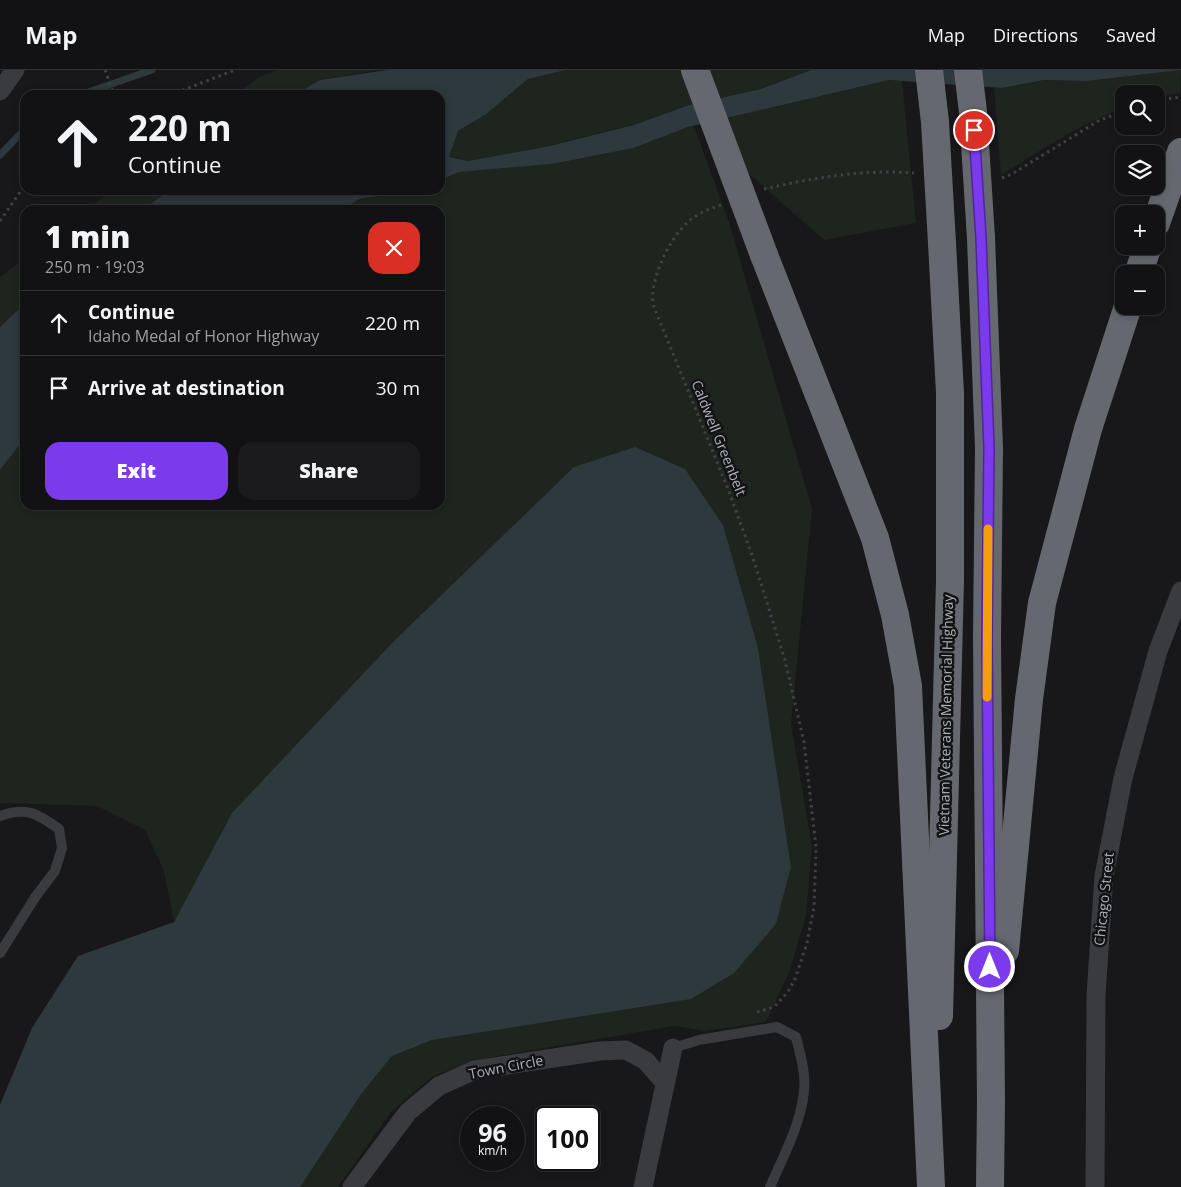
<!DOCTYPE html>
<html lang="en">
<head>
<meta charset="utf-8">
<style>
	:root { --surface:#121214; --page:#1b1b1d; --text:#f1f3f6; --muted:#9c9ea0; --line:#313234; --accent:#7c3aed }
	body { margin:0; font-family:"Open Sans",sans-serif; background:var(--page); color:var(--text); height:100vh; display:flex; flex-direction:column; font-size:19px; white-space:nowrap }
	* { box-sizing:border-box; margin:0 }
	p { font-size:16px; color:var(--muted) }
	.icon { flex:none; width:28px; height:28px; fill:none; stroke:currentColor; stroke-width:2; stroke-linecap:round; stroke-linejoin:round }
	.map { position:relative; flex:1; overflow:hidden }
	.panel { position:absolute; left:20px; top:135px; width:425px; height:305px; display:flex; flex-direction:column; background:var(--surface); border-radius:15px; box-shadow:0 2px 8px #0003,0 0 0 1px var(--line) }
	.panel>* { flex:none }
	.hud { position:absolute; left:20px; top:20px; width:425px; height:105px; border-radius:15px; box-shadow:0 2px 8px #0003,0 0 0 1px var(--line); background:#121214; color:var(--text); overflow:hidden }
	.buttons { position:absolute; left:1115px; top:15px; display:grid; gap:10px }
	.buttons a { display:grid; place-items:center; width:50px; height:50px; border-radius:10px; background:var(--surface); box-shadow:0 2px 8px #0003,0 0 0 1px var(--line); font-size:25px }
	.speed { position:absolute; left:460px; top:1036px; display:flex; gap:10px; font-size:25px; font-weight:700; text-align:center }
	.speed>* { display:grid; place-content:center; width:65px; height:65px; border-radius:50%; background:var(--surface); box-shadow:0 2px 8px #0003,0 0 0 1px var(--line); line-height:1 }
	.speed small { font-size:12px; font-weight:400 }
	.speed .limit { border:2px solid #111; border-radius:8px; background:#fff; color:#111 }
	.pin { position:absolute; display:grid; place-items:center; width:42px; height:42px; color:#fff; margin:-21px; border:2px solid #fff; border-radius:50%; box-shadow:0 1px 5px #0007 }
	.me { position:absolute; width:55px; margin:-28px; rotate:0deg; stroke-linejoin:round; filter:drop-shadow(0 0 4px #0008) }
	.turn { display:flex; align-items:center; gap:18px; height:105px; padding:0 25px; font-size:22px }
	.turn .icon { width:65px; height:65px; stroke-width:2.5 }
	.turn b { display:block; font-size:35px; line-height:42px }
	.round { display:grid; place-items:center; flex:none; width:52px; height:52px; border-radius:15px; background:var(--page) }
	.summary { display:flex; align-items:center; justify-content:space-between; height:85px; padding:0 25px }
	h1 { font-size:30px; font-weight:800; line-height:38px }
	.cta { display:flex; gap:10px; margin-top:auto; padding:10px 25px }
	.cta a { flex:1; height:58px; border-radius:15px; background:var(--accent); color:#fff; font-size:20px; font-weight:800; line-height:58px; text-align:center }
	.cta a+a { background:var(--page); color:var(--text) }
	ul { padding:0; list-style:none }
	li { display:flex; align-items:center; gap:15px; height:65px; padding:0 25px; border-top:1px solid var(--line) }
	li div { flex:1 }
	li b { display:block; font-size:19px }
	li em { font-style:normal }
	header { display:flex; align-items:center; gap:30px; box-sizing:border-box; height:70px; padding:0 25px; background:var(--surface); border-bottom:1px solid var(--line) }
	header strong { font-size:24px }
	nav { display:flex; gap:28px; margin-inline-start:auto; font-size:18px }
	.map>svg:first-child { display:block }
	.green { fill:#1e241e }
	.water { fill:#2e393d }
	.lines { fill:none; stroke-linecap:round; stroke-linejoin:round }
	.stream { stroke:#2e393d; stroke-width:7 }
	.path { stroke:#3f4245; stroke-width:3; stroke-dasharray:2.5 4; stroke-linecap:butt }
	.lane { stroke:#393b3e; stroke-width:10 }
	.street { stroke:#393b3e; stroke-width:19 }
	.highway { stroke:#65696f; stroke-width:28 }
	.highway-bridge { stroke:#65696f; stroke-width:28 }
	.route-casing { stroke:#51269a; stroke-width:12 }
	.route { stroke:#7c3aed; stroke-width:9 }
	.slow { stroke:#f59e0b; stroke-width:9 }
	.labels { text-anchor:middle; stroke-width:5; stroke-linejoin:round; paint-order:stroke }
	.street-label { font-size:14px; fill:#abb1b9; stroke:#131315 }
</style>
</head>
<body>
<header>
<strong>Map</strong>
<nav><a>Map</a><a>Directions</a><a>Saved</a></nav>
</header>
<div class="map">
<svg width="1181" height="1117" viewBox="0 0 1181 1117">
	<rect width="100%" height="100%" fill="#18181a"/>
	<!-- green -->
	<g class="green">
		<polygon points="277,0 379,0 320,10 294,25 235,25 259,7"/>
		<polygon points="566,0 811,0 761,19 689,35 634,55 550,76 468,91 449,87 458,61 485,45 528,9"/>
		<path d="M 1181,0 L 1180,23 L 1156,28 L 1156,24 L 1124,24 L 1124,38 C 1080,54 1041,80 1001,105 L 994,18 L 1002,18 L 1044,10 L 1087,11 Z"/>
		<polygon points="889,10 902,11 916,153 824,170 748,103 727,48"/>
		<polygon points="694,56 729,152 812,439 791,654 812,776 806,846 789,903 766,952 705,961 674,956 481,989 433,1006 391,1042 338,1117 300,1117 362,1023 392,986 432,970 776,854 791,797 758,578 232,743 174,852 164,801 145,760 97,736 0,733 0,400 25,368 25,435 440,435 440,140 339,140 362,128 407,123 414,120 440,120 440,110 459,102 552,94"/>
		<polygon points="112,120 170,120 142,140 86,140"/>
		<polygon points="25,188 25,233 0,257 0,207"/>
	</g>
	<!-- water -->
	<g class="water">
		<polygon points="387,0 566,0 528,9 485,45 458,61 449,87 468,91 550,76 634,55 689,35 761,19 811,0 1181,0 1087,11 1044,10 1002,18 889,10 688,57 633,78 552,94 459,102 440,110 440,25 294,25 320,10"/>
		<polygon points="170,120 414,120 407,123 362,128 339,140 142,140"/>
		<polygon points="25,233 25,368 0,400 0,257"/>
		<polygon points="635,377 685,399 723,455 758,578 791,797 776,854 734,903 691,929 432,970 392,986 362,1023 300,1117 0,1117 0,1035 32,958 78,886 174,852 232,743 394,571 574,397"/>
	</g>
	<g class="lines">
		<!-- stream -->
		<g class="stream">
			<polyline points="80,25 152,0"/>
			<polyline points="0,85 25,59"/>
		</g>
		<!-- path -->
		<g class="path">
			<polyline points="105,0 114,25"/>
			<polyline points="170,25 235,0"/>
			<polyline points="1156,30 1181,27"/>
			<polyline points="1002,108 1012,104 1100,50 1124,41"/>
			<path d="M 764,119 C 813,108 863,99 914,103"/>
			<path d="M 721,135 C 709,139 696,144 687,153 C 670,169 656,198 653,221 C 652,226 653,232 654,237 L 728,419 L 752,485 L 785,590 L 804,672 L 816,777 L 814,837 L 807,873 L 795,909 L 788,922 L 774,937 L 757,942"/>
			<polyline points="0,151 25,115"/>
		</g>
		<!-- lane -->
		<g class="lane">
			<path d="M 0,746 C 27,736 38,744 59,759 L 62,778 L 55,801 L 36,826 L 0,883"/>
			<path d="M 673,978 L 699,970 L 777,957 L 796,967 C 800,984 806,1002 804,1021 C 801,1054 783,1087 770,1117"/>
		</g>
		<!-- street -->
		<g class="street">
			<polyline points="0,21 15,0"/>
			<polyline points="352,1117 408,1042 439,1016 475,1000 600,981 626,980 646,991 665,1013"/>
			<polyline points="643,1117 673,978"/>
			<polyline points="1095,1117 1096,925 1104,806 1123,708 1158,581 1181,521"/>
		</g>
		<!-- highway -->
		<g class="highway">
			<polyline points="1156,153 1181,82"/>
			<polyline points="981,168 989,378 987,568 991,1032 990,1117"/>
			<polyline points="764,185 875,468 895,545 908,616 931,1117"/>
			<polyline points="1138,204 1148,176"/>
			<polyline points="1005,881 1029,629 1042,533 1088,359 1128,236"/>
			<polyline points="939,946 950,510 950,323 942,173"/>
		</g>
		<!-- highway-bridge -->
		<g class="highway-bridge">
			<polyline points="695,0 764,185"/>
			<polyline points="929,0 935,52 942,173"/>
			<polyline points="968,0 973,42 981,168"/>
		</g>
	</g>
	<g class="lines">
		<!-- route casing -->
		<g class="route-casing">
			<polyline id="route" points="974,60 981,168 989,378 987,568 990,897"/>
		</g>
		<!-- route -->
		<use href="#route" class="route"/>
		<!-- slow -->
		<polyline class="slow" points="987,627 988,459"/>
	</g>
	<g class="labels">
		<!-- street labels -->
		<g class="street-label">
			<text transform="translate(719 368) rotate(68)" y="5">Caldwell Greenbelt</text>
			<text transform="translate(946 645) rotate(-89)" y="5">Vietnam Veterans Memorial Highway</text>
			<text transform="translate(1104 829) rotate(-84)" y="5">Chicago Street</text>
			<text transform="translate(506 997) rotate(-11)" y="5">Town Circle</text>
		</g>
	</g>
</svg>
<div class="buttons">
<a><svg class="icon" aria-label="search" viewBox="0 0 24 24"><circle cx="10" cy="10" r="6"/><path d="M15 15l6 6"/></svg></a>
<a><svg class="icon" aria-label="layers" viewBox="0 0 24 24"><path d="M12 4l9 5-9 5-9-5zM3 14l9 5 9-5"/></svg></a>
<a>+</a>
<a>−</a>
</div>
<div class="speed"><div>96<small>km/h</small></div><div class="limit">100</div></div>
<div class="pin" style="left:974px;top:60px;background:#d93025"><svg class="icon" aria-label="arrive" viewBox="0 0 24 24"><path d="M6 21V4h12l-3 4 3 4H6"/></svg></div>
<svg class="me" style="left:990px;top:897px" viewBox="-20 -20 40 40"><circle r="17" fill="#7c3aed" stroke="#fff" stroke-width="3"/><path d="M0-11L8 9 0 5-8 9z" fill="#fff"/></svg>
<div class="hud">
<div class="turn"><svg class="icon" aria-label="ahead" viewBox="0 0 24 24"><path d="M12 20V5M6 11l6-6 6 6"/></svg><div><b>220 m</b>Continue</div></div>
</div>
<section class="panel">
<div class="summary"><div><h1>1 min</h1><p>250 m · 19:03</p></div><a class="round" style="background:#d93025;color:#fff"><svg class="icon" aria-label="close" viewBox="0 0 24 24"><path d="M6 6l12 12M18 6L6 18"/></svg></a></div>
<ul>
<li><svg class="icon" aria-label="ahead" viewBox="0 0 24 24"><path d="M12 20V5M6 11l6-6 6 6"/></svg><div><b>Continue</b><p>Idaho Medal of Honor Highway</p></div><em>220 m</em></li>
<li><svg class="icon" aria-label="arrive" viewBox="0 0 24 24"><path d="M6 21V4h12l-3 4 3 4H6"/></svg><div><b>Arrive at destination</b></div><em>30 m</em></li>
</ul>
<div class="cta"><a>Exit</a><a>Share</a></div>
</section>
</div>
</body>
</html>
